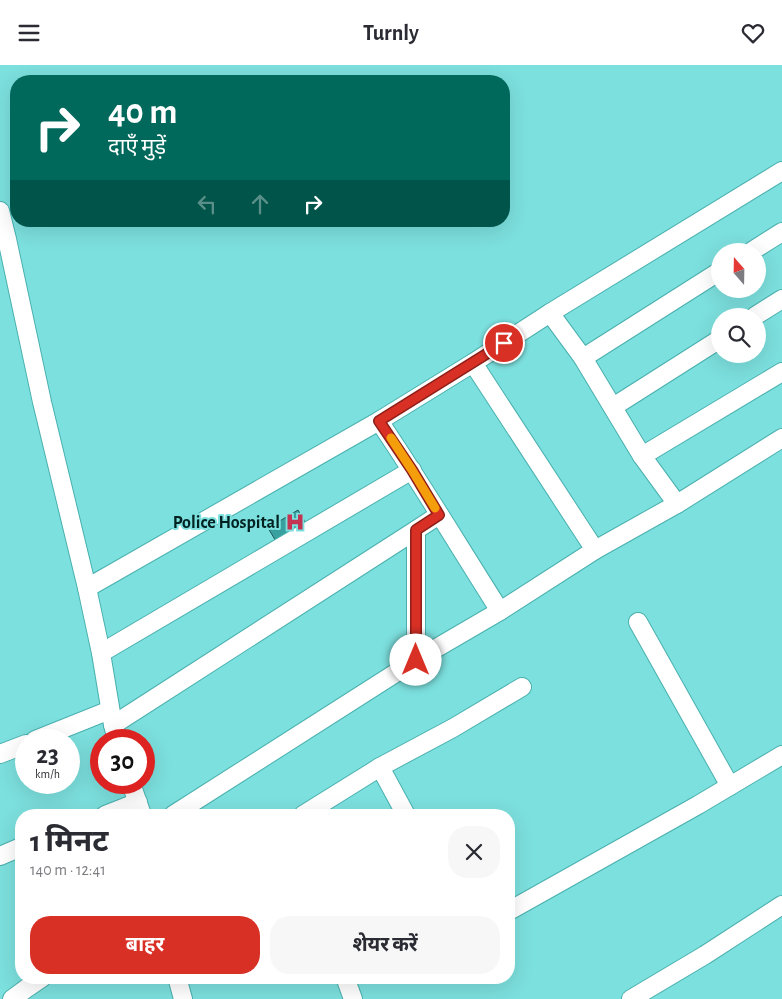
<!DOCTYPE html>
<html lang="hi">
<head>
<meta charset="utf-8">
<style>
	:root { --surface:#fff; --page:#f7f7f7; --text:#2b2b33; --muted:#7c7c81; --accent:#d93025 }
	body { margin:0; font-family:"Alegreya Sans","Noto Sans Devanagari",sans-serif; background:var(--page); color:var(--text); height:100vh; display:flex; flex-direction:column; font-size:19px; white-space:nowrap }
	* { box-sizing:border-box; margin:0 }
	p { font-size:16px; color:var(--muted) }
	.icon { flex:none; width:28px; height:28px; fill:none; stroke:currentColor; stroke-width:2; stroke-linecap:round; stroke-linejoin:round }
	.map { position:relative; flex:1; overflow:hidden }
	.drawer { position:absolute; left:15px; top:744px; width:500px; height:175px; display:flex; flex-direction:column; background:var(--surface); border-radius:20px; box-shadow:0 5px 20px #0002 }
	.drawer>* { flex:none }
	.top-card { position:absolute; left:10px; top:10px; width:500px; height:152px; border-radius:20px; box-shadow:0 5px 20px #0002; background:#00695c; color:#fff; overflow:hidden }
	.needle { width:32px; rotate:340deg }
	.controls { position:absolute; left:711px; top:178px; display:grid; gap:10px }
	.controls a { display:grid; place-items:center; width:55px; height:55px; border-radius:50%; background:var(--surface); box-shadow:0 5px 20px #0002; font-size:25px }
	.speed { position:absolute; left:15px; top:664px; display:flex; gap:10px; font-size:25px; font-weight:700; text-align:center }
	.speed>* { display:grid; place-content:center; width:65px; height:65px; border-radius:50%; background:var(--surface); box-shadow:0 5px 20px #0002; line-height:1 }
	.speed small { font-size:12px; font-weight:400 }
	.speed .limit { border:8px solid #d22; background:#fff; color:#111 }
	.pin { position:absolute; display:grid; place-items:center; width:42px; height:42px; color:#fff; margin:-21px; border:2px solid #fff; border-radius:50%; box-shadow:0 1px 5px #0007 }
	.me { position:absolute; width:55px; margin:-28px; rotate:0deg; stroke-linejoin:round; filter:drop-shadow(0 0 4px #0008) }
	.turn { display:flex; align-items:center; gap:18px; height:105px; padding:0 15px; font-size:22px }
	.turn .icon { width:65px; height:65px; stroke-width:2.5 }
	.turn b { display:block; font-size:35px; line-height:42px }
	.lanes { display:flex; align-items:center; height:48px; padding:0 15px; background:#0003; justify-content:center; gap:25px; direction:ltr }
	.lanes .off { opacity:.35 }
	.round { display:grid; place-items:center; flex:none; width:52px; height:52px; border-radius:20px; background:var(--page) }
	.head { display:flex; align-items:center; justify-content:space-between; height:85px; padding:0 15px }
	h1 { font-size:30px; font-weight:700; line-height:38px }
	.primary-button { display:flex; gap:10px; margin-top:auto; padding:10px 15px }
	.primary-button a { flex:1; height:58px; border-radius:20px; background:var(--accent); color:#fff; font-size:20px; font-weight:700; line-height:58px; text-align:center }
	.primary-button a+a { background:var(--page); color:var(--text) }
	header { display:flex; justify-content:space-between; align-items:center; height:65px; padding:0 15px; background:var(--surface); font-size:22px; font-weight:700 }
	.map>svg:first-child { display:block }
	.building { fill:#38a1a0; stroke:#235958 }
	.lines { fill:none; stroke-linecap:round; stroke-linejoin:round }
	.street-casing { stroke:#49b0ae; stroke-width:20 }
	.street { stroke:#fff; stroke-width:18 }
	.route-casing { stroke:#8d1f18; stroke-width:12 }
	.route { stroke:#d93025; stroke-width:9 }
	.slow { stroke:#f59e0b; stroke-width:9 }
	.labels { text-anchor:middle; stroke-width:4; stroke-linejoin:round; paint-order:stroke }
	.poi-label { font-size:18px; font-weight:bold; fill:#022222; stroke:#7ce0de; text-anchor:end }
</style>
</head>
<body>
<header><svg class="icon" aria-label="menu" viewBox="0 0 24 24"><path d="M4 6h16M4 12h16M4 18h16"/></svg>Turnly<svg class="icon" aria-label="heart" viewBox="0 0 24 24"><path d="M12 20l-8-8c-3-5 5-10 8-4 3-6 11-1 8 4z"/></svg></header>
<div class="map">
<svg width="782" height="934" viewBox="0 0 782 934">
	<rect width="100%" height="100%" fill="#7ce0de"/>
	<!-- building -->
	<polygon class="building" points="298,445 307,460 277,478 268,463"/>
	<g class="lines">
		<!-- street casing -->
		<g class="street-casing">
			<g id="street">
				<polyline points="0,146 7,174 42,337 87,523 101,588 113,660 117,675"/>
				<polyline points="752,186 782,167"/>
				<polyline points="550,248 583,293 642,391 677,439"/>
				<polyline points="755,251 782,234"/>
				<polyline points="583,293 720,206"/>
				<polyline points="473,298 595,485"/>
				<polyline points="613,342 720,274"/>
				<path d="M 379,356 C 421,418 460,483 500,546"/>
				<polyline points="642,391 782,307"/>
				<polyline points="87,523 379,356 473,298 550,248 782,106"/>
				<polyline points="638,557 730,721"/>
				<polyline points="101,588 412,405"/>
				<polyline points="416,595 416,465"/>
				<polyline points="113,660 416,465 439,450"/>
				<polyline points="35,675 110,645"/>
				<polyline points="0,689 26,679"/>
				<polyline points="380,702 406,750"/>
				<polyline points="131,718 142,750"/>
				<polyline points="105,750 138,737"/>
				<polyline points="173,750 416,595 500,546 595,485 677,439 782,373"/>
				<polyline points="303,750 380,702 453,663 522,622"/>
				<polyline points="0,791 21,782"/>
				<polyline points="509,846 698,740 782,690"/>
				<polyline points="177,912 183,934"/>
				<polyline points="345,912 353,934"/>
				<polyline points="12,934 27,923 43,912"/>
				<polyline points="631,934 705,890 782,840"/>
			</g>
		</g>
		<!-- street -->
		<use href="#street" class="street"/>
	</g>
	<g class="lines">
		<!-- route casing -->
		<g class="route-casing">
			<polyline id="route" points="416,595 416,465 439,450 412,405 379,356 504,278"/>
		</g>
		<!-- route -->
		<use href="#route" class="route"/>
		<!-- slow -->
		<polyline class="slow" points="391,373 412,405 435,443"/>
	</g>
	<!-- icons -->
	<defs>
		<g id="hospital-bare" transform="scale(1.5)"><path d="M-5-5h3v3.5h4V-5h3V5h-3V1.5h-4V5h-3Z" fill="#c33352" stroke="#7ce0de" stroke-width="2.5" paint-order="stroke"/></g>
	</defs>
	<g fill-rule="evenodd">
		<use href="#hospital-bare" x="295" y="457"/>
	</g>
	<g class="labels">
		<!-- poi labels -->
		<g class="poi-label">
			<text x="280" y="463">Police Hospital</text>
		</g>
	</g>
</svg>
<div class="controls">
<a><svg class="needle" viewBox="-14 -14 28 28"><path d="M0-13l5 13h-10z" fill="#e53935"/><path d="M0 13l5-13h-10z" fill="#7c7c81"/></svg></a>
<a><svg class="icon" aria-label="search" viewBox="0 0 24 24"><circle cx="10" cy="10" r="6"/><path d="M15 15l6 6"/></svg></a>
</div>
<div class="speed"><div>23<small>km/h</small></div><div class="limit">30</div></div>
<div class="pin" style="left:504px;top:278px;background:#d93025"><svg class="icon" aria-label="arrive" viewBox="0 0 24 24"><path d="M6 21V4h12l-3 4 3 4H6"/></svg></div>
<svg class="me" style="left:416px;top:595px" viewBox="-20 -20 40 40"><circle r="19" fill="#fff"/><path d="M0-13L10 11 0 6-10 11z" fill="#d93025"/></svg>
<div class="top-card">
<div class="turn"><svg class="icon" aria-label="right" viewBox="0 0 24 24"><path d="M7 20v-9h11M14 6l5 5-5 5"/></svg><div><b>40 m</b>दाएँ मुड़ें</div></div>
<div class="lanes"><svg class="icon off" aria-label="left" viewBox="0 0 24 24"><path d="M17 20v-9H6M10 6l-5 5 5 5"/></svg><svg class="icon off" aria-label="ahead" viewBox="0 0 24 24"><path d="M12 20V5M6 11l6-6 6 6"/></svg><svg class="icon" aria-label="right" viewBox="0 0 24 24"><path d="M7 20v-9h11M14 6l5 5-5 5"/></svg></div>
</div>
<section class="drawer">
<div class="head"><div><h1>1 मिनट</h1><p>140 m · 12:41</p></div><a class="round"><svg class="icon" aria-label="close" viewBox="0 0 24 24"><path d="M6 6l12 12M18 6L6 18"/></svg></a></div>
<div class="primary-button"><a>बाहर</a><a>शेयर करें</a></div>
</section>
</div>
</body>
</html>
